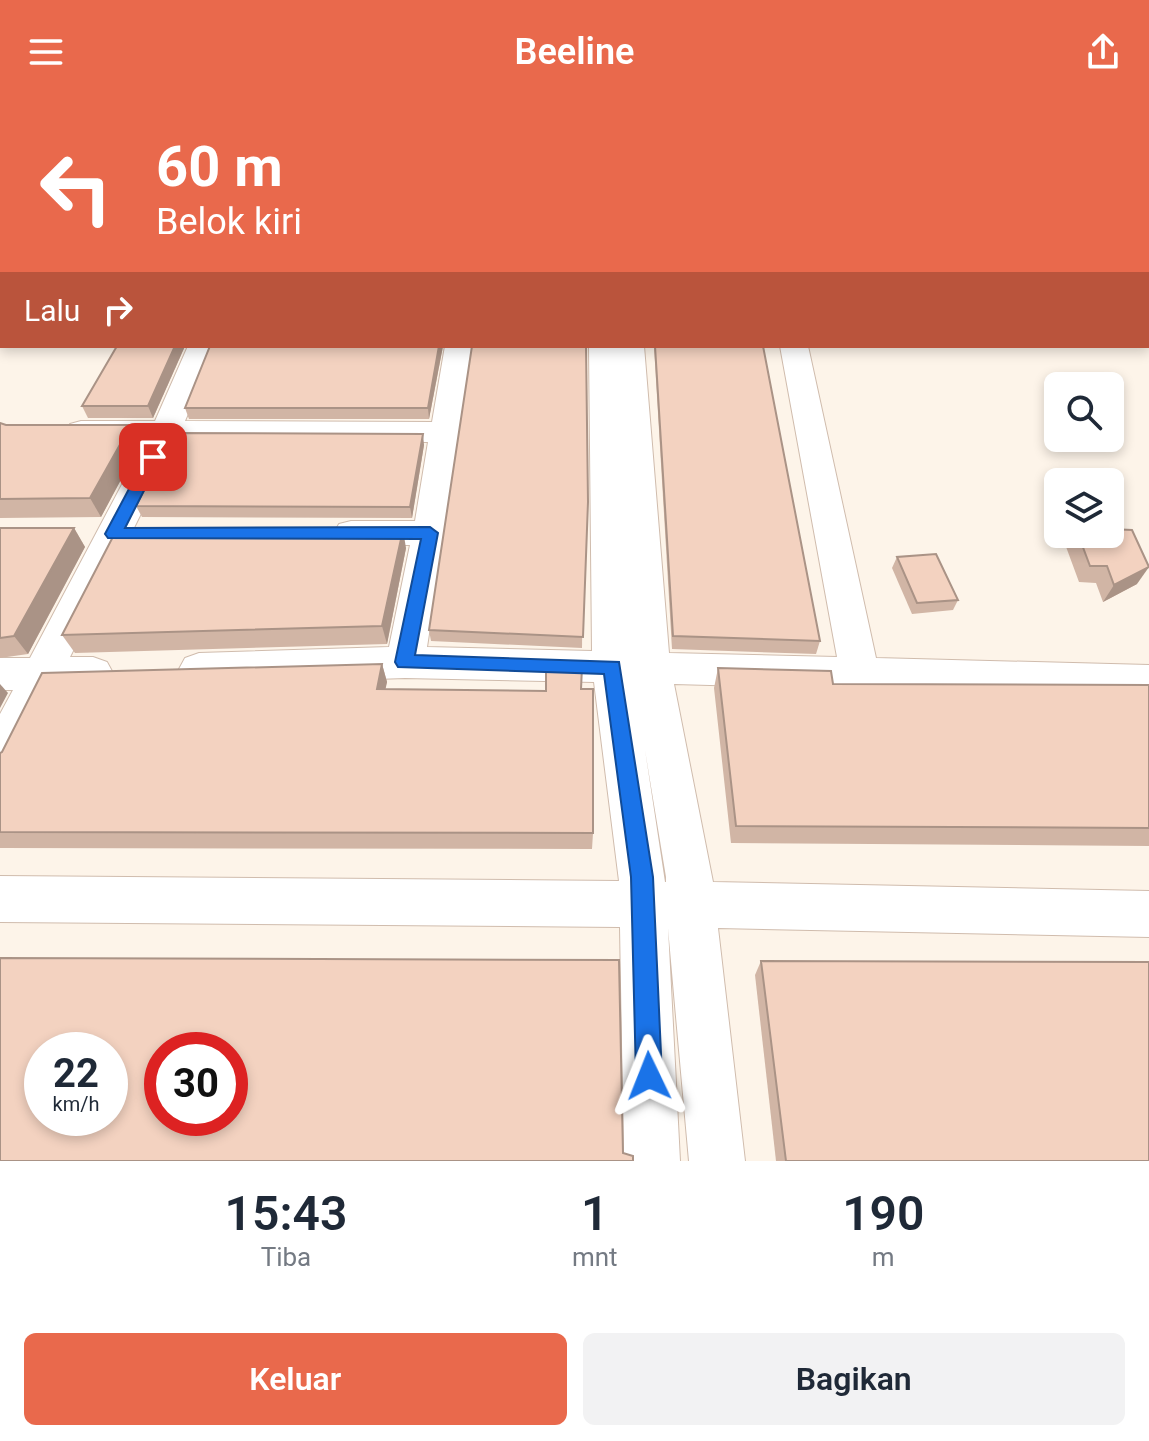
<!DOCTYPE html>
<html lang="id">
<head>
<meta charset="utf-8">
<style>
	:root { --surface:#fff; --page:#f2f2f3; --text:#1f2937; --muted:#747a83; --accent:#e9694c }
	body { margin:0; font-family:Roboto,sans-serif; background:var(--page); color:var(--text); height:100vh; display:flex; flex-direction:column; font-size:30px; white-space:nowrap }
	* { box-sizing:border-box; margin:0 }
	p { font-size:26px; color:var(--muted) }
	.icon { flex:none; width:44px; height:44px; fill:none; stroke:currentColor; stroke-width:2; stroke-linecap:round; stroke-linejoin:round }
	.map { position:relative; height:1057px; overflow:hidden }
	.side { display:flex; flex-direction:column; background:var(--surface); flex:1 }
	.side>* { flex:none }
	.banner { position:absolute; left:0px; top:0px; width:1150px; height:244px; box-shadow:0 4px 12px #0003; background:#e9694c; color:#fff; overflow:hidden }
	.controls { position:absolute; left:1044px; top:268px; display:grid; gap:16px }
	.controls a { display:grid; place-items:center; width:80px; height:80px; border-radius:12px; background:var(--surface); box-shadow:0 4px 12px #0003; font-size:40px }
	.speed { position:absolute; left:24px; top:928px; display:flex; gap:16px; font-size:40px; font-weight:700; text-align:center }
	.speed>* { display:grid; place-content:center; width:104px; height:104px; border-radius:50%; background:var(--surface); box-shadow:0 4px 12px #0003; line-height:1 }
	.speed small { font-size:20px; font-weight:400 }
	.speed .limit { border:12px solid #d22; background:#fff; color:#111 }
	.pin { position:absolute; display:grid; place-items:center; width:68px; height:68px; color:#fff; margin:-34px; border-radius:16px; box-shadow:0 4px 12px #0006 }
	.me { position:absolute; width:88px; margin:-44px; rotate:358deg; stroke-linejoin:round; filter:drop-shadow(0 0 6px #0008) }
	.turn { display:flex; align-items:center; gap:28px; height:168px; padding:0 24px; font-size:36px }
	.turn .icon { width:104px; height:104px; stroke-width:2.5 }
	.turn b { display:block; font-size:56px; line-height:68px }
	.then { display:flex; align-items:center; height:76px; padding:0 24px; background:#0003; gap:16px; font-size:30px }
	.eta { display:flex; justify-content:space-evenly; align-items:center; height:136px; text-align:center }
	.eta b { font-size:48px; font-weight:600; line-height:56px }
	.cta { display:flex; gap:16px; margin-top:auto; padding:16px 24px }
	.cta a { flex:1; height:92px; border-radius:12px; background:var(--accent); color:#fff; font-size:32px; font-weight:600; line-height:92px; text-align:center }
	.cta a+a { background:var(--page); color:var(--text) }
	header { display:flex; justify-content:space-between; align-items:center; height:104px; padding:0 24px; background:var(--accent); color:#fff; font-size:36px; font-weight:600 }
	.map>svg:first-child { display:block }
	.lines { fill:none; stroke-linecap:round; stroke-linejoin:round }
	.street-casing { stroke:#d0bcad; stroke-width:2 }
	.street { fill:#fff; fill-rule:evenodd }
	.wall { fill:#d1b5a5 }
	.shaded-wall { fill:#aa9386 }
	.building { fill:#f3d2c0; stroke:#aa9386; stroke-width:2; fill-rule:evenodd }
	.route { fill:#1a73e8; stroke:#114b97; stroke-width:2 }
</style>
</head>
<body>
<header><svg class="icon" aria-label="menu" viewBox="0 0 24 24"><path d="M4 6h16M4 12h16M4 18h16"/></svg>Beeline<svg class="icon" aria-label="share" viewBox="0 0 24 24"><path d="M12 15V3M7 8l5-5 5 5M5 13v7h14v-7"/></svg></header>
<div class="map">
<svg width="1149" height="1057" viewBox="0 0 1149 1057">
	<rect width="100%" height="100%" fill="#fdf4e9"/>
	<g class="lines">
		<!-- street casing -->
		<g class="street-casing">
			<g id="street">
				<rect x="0" y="148" width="2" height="16"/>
				<path d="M 188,242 L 216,242 L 185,317 L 432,318 L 445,242 L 473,242 L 427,543 L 592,547 L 589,242 L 644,242 L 669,549 L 837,553 L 780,242 L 808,242 L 876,554 L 1149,561 L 1149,593 L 674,580 L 713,778 L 1149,787 L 1149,833 L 718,824 L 745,1057 L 689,1057 L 668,824 L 680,1057 L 624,1057 L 620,823 L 0,818 L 0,772 L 619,777 L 594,578 L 405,574 L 199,581 L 185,576 L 179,565 L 185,554 L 199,549 L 389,543 L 410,441 L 351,441 L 339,438 L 334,429 L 339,420 L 351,417 L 415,417 L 428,338 L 177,337 L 70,553 L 93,553 L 107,558 L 113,569 L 107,580 L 93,585 L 54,585 L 15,664 L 0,669 L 0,610 L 13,586 L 0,586 L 0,554 L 30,554 L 145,337 L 70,334 L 65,327 L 70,320 L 81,317 L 155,317 ZM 645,646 L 666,773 L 666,778 L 665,778 Z"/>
			</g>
		</g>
		<!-- street -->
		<use href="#street" class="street"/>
	</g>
	<!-- wall -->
	<g class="wall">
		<polygon points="2,93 2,146 0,146 0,95"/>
		<polygon points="117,242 185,242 153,314 88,314 82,302"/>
		<polygon points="443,242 429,315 189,315 185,304"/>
		<polygon points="586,242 582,544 431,537 429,526"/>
		<polygon points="654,242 763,242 820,537 816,550 672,545"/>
		<polygon points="0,319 6,321 131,321 140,340 101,413 0,414"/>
		<polygon points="424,341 412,414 142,413 136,402"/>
		<polygon points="0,424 74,424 85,443 28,550 0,554"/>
		<polygon points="1071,430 1110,430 1137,480 1103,498 1096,479 1079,478 1065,440"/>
		<polygon points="406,444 387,540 75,549 62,531"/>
		<polygon points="897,453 958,496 953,506 912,510 892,464"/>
		<polygon points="382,560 387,578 385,585 546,587 581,585 593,729 592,745 0,744 0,649"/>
		<polygon points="718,564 833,580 1149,581 1149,742 731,739 714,584"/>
		<polygon points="761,857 1149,1057 776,1057 755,871"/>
	</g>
	<!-- shaded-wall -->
	<g class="shaded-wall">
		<polygon points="31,0 49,0 46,2 28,2"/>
		<polygon points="175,242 185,242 153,314 148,302"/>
		<polygon points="439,242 443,242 429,315 428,304"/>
		<polygon points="131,321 140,340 101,413 90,394"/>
		<polygon points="423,330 424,341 412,414 410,403"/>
		<polygon points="74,424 85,443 28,550 14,532"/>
		<polygon points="403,426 406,444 387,540 382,522"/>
		<polygon points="1149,463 1137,480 1103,498 1114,481"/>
		<polygon points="382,560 387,578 382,602 377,585"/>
		<polygon points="0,580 8,589 0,604"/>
	</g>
	<!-- building -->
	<g class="building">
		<polygon points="0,0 31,0 28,2 2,2 2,19 0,20"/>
		<polygon points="102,0 591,0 591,2 100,2"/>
		<polygon points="2,93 2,135 0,135 0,95"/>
		<polygon points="117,242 175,242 148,302 82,302"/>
		<polygon points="210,242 439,242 428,304 185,304"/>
		<polygon points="472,242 586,242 588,398 583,533 429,526"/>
		<polygon points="655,242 763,242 820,537 673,532"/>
		<polygon points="0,319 6,321 131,321 90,394 0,395"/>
		<polygon points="173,329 423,330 410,403 136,402"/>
		<polygon points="0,424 74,424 14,532 0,534"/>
		<polygon points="117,425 403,426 382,522 62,531"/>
		<polygon points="1110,425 1132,426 1149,463 1114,481 1107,462 1090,462 1078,430 1110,430"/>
		<polygon points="936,450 958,496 917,499 897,453"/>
		<polygon points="382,560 377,585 546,587 546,562 582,563 581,585 593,585 593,729 0,728 0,649 2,648 42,569"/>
		<polygon points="718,564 831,567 833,580 1149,581 1149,724 736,722"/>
		<path d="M 0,854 L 619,856 L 623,1049 L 633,1052 L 633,1057 L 0,1057 ZM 42,946 L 110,946 L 110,1014 L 42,1014 ZM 162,946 L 230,946 L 230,1014 L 162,1014 Z"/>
		<polygon points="761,857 1149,858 1149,1057 786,1057"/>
	</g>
	<!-- route -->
	<polygon class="route" points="153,348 161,353 125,424 430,423 438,429 415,551 619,558 653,773 662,972 658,981 649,985 640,981 636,972 631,773 604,570 398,563 395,558 421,435 108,434 105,430 146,353"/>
</svg>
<div class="controls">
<a><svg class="icon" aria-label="search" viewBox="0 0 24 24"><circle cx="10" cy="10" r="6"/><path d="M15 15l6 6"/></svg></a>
<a><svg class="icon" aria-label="layers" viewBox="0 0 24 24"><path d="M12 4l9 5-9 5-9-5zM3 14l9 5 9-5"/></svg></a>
</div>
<div class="speed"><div>22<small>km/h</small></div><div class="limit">30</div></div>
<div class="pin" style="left:153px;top:353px;background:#d93025"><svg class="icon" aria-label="arrive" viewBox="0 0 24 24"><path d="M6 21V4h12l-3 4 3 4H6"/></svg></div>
<svg class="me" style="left:649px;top:972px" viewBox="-20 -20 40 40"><path d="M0-17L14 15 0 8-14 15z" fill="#1a73e8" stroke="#fff" stroke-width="4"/></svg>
<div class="banner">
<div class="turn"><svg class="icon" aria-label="left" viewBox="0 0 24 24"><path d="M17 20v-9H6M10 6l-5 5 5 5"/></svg><div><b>60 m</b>Belok kiri</div></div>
<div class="then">Lalu<svg class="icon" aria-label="right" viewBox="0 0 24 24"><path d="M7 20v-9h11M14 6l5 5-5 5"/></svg></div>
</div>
</div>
<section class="side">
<div class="eta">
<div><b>15:43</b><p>Tiba</p></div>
<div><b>1</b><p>mnt</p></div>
<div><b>190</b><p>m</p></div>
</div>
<div class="cta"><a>Keluar</a><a>Bagikan</a></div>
</section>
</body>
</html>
